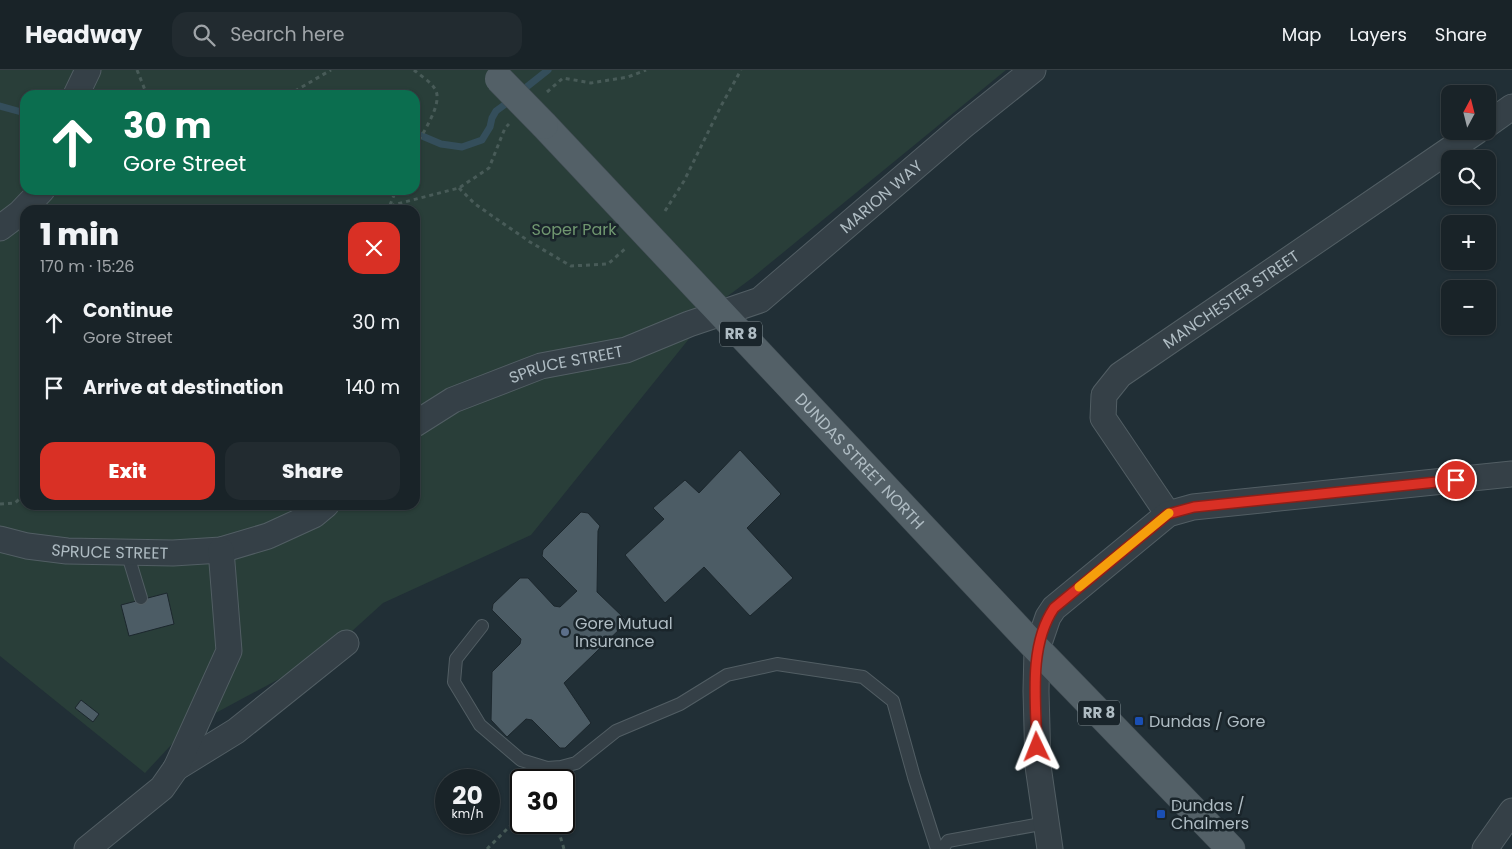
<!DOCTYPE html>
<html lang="en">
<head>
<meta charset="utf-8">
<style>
	:root { --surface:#192328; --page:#222b30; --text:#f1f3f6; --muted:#9fa4a8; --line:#374045; --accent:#d93025 }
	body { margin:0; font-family:Poppins,sans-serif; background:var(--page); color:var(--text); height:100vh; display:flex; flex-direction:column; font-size:19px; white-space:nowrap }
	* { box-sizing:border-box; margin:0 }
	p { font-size:16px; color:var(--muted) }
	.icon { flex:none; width:28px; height:28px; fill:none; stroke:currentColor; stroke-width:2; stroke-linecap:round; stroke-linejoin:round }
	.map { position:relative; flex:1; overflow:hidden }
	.drawer { position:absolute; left:20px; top:135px; width:400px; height:305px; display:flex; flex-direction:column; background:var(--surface); border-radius:15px; box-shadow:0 1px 4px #0004,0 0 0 1px var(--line) }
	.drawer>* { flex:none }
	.hud { position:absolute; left:20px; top:20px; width:400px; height:105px; border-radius:15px; box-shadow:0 1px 4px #0004,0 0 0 1px var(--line); background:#0b6e4f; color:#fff; overflow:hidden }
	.needle { width:32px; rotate:7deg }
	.controls { position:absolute; left:1441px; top:15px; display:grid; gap:10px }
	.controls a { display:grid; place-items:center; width:55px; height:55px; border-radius:10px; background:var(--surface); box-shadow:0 1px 4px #0004,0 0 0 1px var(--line); font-size:25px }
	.speed { position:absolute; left:435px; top:699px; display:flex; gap:10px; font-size:25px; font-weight:700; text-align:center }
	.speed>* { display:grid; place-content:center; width:65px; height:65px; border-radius:50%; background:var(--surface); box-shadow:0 1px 4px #0004,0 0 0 1px var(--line); line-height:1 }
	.speed small { font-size:12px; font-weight:400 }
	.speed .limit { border:2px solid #111; border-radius:8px; background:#fff; color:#111 }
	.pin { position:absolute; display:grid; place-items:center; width:42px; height:42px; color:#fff; margin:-21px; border:2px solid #fff; border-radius:50%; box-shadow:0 1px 5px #0007 }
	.me { position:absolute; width:55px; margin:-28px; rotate:358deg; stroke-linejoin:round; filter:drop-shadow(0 0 4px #0008) }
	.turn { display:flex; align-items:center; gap:18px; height:105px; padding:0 20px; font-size:22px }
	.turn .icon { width:65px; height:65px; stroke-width:2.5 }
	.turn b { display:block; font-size:35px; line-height:42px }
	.round { display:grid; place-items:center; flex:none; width:52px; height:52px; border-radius:15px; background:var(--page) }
	.overview { display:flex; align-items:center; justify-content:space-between; height:85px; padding:0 20px }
	h1 { font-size:30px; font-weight:800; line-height:38px }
	.cta { display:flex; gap:10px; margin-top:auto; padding:10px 20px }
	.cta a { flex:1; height:58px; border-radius:15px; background:var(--accent); color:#fff; font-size:20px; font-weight:800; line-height:58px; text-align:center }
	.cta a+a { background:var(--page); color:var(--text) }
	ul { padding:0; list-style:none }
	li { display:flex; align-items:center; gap:15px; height:65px; padding:0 20px }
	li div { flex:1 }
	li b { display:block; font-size:19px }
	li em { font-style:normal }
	header { display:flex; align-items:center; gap:30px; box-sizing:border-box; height:70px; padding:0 25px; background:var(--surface); border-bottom:1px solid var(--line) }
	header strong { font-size:24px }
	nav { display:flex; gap:28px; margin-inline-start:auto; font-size:18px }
	.search { width:350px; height:45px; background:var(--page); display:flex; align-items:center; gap:12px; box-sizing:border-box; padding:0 18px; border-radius:15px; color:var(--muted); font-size:19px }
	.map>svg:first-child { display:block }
	.green { fill:#293e39; fill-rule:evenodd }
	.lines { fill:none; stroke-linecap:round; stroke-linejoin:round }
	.stream { stroke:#344e5b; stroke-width:7 }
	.building { fill:#4c5c65; stroke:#1c272d }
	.lane-casing { stroke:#525e64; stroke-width:14 }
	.street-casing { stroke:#525e64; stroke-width:27 }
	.primary-casing { stroke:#414c53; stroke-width:29 }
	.path { stroke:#485b58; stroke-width:3; stroke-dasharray:4 4; stroke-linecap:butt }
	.lane { stroke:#354047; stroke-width:12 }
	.street { stroke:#354047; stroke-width:25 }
	.primary { stroke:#536067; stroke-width:28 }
	.primary-bridge-casing { stroke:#414c53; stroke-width:29; stroke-linecap:butt }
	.primary-bridge { stroke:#536067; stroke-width:28 }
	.route-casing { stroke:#8d1f18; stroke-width:12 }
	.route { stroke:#d93025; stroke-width:9 }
	.slow { stroke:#f59e0b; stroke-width:9 }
	.service-dot { fill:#5c6f8a; stroke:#1a252b; stroke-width:2 }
	.transit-dot { fill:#1a4fb4; stroke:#1a252b; stroke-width:2 }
	.labels { text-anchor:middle; stroke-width:5; stroke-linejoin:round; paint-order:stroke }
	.shield { fill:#1a252b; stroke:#828f95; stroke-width:1 }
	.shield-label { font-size:15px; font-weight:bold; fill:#afbcc3 }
	.street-label { font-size:16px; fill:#afbcc3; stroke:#1a252b }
	.park-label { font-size:16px; fill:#709770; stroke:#1a252b }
	.poi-label { font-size:16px; fill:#afbcc3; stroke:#1a252b; text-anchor:start }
</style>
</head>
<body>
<header>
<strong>Headway</strong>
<div class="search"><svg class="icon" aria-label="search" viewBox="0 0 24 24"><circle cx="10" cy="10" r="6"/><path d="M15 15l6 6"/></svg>Search here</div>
<nav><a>Map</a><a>Layers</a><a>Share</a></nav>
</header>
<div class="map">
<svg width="1512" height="779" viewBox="0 0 1512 779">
	<rect width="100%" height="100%" fill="#212f36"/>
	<!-- green -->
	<path class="green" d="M 0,0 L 1006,0 L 752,208 L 717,234 L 531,465 L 383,533 L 329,582 L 186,659 L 145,703 L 0,586 ZM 25,25 L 415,25 L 415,120 L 25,120 ZM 25,140 L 415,140 L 415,435 L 25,435 Z"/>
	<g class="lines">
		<!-- stream -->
		<g class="stream">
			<polyline points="519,23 548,0"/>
			<polyline points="0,36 25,43"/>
			<polyline points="415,63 441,74 462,77 482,70 490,57 492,48 496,41 511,30"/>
		</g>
	</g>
	<!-- building -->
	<g class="building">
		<polygon points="740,380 781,424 747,458 793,508 750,546 704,497 665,533 625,485 664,449 653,438 685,410 699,423"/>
		<polygon points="581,442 588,443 600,456 598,461 597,522 625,549 625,554 564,613 591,653 565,678 560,678 532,650 526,649 507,667 491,650 492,602 520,574 521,569 492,540 493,534 520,508 528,508 554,536 560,537 577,521 542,486 543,480"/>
		<polygon points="167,523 174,554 129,566 121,535"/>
		<polygon points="81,630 99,644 93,652 75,638"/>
	</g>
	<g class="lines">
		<!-- lane casing -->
		<g class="lane-casing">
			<g id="lane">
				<polyline points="127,482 141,528"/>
				<polyline points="482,556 456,589 454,612 480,655 521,690 547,698 561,697 576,693 616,661 680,634 727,605 777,594 863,607 893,631 914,707 937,779"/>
				<polyline points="942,779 948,771 1046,753"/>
			</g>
		</g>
		<!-- street casing -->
		<g class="street-casing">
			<g id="street">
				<polyline points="76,25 88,0"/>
				<polyline points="1488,54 1512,37"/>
				<polyline points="0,158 20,143 42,120"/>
				<path id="s1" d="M 415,354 L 453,330 L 541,296 L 626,280 L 689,254 L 760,230 L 963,56 L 1033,0"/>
				<path id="s2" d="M 1168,444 L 1103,348 L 1104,325 L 1120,305 L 1477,61"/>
				<path id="s3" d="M 0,469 L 27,476 L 67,481 L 173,483 L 221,480 L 268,466 L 314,445 L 326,435"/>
				<polyline points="176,698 236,661 346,573"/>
				<polyline points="87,779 162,718 176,698 229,581 221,480"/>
				<polyline points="1050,779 1038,696 1036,621 1037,579 1048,547 1054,538 1168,444 1193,437 1512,404"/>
				<polyline points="1485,779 1512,741"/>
			</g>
		</g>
		<!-- primary casing -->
		<g class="primary-casing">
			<g id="primary">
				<path id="s4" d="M 544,55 L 1037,579 L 1231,779"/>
			</g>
		</g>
		<!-- path -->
		<g class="path">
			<polyline points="137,0 147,25"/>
			<path d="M 414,0 C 421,6 431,12 435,19 C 444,33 422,64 415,77"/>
			<polyline points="547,22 563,8 591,13 628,7 646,0"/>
			<polyline points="288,25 331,0"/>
			<polyline points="459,118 475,134 530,172 571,196 608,194 626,178"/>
			<polyline points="390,135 396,120"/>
			<polyline points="384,140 389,136 459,118 489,98 505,58 509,54"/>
			<polyline points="665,141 684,111 721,36 741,0"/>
			<polyline points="0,434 15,433 25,424"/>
			<polyline points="556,752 564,779"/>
			<polyline points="487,779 521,745"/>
		</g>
		<!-- lane -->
		<use href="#lane" class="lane"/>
		<!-- street -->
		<use href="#street" class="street"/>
		<!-- primary -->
		<use href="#primary" class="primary"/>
		<!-- primary-bridge casing -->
		<g class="primary-bridge-casing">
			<polyline id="primary-bridge" points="499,9 544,55"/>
		</g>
		<!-- primary-bridge -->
		<use href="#primary-bridge" class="primary-bridge"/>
	</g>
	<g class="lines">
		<!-- route casing -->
		<g class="route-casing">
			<path id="route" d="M 1037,677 C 1036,633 1028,576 1054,538 L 1168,444 L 1194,437 L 1456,410"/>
		</g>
		<!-- route -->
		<use href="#route" class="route"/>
		<!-- slow -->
		<polyline class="slow" points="1079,517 1169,443"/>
	</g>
	<!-- markers -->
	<circle class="service-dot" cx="565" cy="562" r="5"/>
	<g class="transit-dot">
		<rect x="1134" y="646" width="10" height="10" rx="2.5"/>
		<rect x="1156" y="739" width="10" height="10" rx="2.5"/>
	</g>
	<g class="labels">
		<!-- shield labels -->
		<g class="shield">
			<rect x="720" y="251.5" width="42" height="25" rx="4"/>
			<rect x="1078" y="630.5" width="42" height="25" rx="4"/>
		</g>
		<g class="shield-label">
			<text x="741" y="269">RR 8</text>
			<text x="1099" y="648">RR 8</text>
		</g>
		<!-- street labels -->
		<g class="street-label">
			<text dy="6" stroke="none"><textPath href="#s1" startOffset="528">MARION WAY</textPath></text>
			<text dy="6" stroke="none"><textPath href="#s2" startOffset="299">MANCHESTER STREET</textPath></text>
			<text dy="6" stroke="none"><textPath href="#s1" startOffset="164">SPRUCE STREET</textPath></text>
			<text dy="6" stroke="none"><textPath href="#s4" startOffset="461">DUNDAS STREET NORTH</textPath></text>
			<text dy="6" stroke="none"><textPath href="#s3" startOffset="111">SPRUCE STREET</textPath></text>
		</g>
		<!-- park labels -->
		<g class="park-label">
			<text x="574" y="165">Soper Park</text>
		</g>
		<!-- poi labels -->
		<g class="poi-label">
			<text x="575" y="559">Gore Mutual<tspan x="575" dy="18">Insurance</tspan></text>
			<text x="1149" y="657">Dundas / Gore</text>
			<text x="1171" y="741">Dundas /<tspan x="1171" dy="18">Chalmers</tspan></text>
		</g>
	</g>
</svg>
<div class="controls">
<a><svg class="needle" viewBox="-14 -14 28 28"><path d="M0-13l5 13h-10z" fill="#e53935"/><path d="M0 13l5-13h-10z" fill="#9fa4a8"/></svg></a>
<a><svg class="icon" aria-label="search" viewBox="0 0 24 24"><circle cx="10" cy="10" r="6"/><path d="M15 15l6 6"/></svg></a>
<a>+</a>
<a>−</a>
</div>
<div class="speed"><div>20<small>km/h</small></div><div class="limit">30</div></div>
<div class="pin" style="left:1456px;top:410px;background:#d93025"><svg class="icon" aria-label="arrive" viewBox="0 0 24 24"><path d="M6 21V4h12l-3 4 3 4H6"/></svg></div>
<svg class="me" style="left:1037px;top:677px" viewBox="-20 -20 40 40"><path d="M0-17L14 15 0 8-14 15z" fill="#d93025" stroke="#fff" stroke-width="4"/></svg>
<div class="hud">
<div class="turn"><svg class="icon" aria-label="ahead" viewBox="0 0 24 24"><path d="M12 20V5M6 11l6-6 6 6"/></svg><div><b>30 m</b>Gore Street</div></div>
</div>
<section class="drawer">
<div class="overview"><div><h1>1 min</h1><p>170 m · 15:26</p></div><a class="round" style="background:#d93025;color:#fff"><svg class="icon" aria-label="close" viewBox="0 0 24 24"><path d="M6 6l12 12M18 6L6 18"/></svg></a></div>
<ul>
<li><svg class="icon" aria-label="ahead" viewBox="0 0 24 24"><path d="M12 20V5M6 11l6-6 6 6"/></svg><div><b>Continue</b><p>Gore Street</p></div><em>30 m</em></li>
<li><svg class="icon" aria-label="arrive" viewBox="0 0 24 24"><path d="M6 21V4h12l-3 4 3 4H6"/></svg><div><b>Arrive at destination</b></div><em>140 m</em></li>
</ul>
<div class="cta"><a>Exit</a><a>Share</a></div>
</section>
</div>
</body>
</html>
